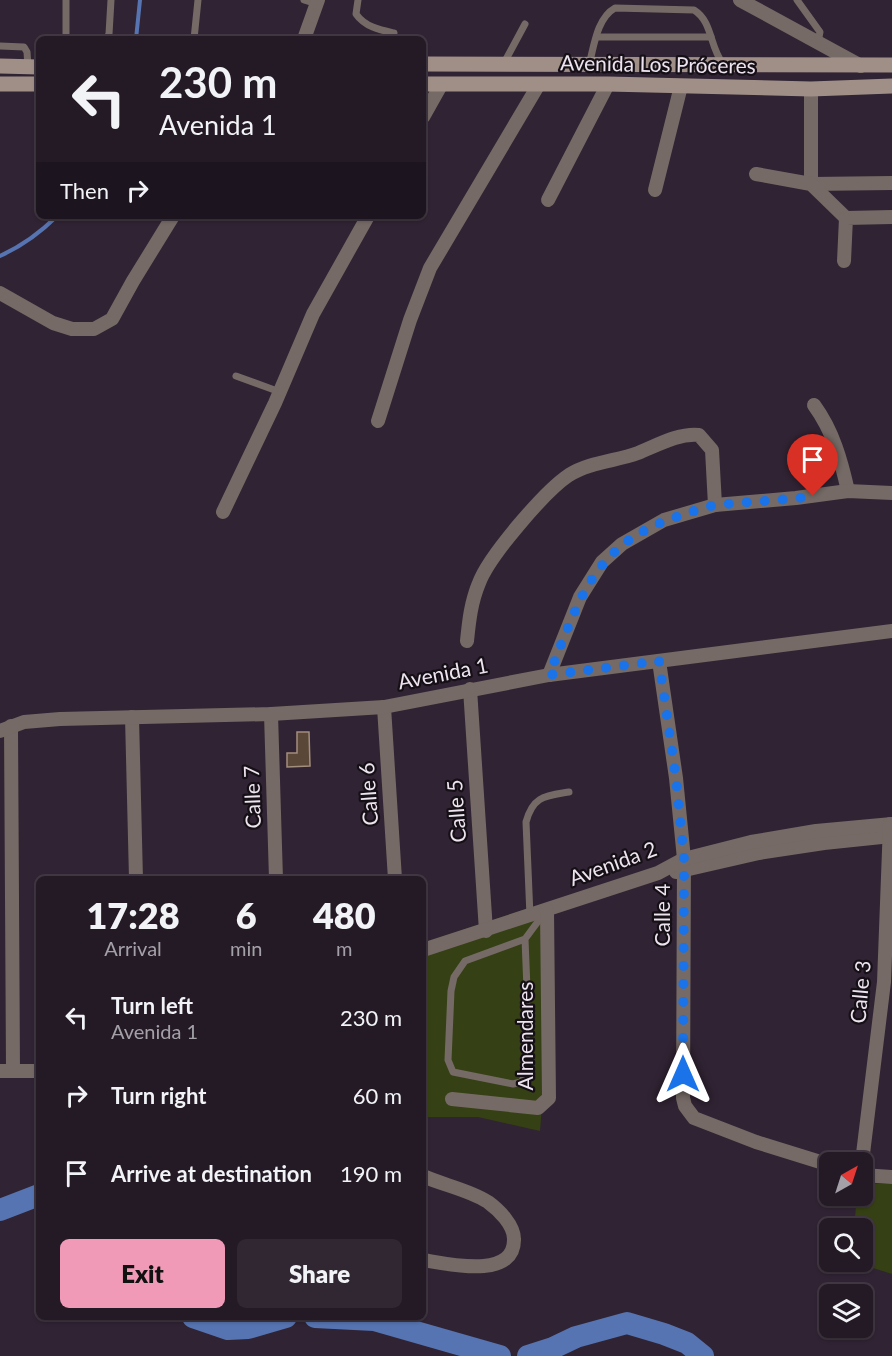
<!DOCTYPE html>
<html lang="en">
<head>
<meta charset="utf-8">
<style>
	:root { --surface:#241a26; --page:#302732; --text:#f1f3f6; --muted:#a3a1a7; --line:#413843; --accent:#f09ab7 }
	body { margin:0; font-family:Lato,sans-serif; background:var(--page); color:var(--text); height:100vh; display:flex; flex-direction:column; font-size:22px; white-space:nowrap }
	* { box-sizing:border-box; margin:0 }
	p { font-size:20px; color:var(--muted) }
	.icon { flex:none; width:33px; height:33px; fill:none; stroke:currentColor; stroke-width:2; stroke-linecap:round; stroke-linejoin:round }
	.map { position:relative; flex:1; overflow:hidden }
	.drawer { position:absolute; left:36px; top:876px; width:390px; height:444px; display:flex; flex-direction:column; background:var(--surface); border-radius:9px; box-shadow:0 2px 4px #0004,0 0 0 2px var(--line) }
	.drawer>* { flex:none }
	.top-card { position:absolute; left:36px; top:36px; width:390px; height:183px; border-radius:9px; box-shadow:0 2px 4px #0004,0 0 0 2px var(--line); background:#241a26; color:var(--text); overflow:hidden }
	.needle { width:39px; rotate:39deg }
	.controls { position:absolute; left:819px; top:1152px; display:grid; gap:12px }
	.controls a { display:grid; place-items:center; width:54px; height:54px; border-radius:9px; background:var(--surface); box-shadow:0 2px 4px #0004,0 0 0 2px var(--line); font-size:30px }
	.pin { position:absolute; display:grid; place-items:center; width:51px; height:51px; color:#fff; margin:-62px -26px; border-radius:50% 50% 50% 0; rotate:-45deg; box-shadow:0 0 6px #0007 }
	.pin .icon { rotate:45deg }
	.me { position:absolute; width:66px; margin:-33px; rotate:0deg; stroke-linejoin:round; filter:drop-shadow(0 0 4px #0008) }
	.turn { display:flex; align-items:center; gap:21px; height:126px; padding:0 24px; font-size:27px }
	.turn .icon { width:78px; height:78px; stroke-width:2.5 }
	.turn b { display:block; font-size:42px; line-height:51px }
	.then { display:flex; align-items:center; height:57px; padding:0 24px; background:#0003; gap:12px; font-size:22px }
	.eta { display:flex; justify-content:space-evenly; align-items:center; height:102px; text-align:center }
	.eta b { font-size:36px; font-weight:800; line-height:42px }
	.action { display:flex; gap:12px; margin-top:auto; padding:12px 24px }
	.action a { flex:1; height:69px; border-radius:9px; background:var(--accent); color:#111; font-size:24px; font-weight:800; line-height:69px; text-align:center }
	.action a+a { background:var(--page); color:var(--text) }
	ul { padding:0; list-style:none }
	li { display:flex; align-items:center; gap:18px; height:78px; padding:0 24px }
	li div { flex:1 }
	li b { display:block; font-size:22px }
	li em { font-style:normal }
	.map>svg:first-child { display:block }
	.green { fill:#354014 }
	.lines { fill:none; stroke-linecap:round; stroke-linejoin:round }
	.stream { stroke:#5674b1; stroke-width:4 }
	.river { stroke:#5674b1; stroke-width:22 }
	.building { fill:#5a4738; stroke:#a48f7e; stroke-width:1.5 }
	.lane { stroke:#756a65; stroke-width:7 }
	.street { stroke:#756a65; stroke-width:14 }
	.secondary { stroke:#a08f87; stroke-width:15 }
	.route { stroke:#1a73e8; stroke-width:10; stroke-dasharray:0 18 }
	.labels { text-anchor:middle; stroke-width:4.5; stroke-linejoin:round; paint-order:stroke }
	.street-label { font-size:21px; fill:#ede4ef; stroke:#150f16 }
</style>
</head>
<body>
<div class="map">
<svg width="892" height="1356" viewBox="0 0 892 1356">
	<rect width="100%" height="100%" fill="#302333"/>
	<!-- green -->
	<g class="green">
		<polygon points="529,908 542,925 544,1082 540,1131 478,1117 423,1117 423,943"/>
		<polygon points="863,1183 892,1184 892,1274 854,1262 862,1262 862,1228 854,1228 857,1196 862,1196"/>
	</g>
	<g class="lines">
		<!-- stream -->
		<g class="stream">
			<polyline points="136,39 140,0"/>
			<path d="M 0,256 C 22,246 40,233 57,216"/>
		</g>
		<!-- river -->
		<g class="river">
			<polyline points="0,1210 39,1195"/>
			<polyline points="193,1317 228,1329 248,1328 286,1317"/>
			<polyline points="315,1317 374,1320 500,1356"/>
			<polyline points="528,1356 553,1348 576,1337 627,1323 664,1334 687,1343 703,1356"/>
		</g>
	</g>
	<!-- building -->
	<polygon class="building" points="297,732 309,732 310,766 287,767 287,753 297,753"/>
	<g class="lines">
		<!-- lane -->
		<g class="lane">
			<polyline points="66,0 66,39"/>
			<polyline points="304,0 317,4"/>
			<path d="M 358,0 L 356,14 C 365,27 380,30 394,33"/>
			<polyline points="797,0 820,32 818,42"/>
			<polyline points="597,37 711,37"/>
			<polyline points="106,39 109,34 111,0"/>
			<polyline points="194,39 198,0"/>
			<polyline points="0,46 24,47 27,52 28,67"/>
			<polyline points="504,63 525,24"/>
			<path d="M 589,65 C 594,46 597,18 615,8 L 694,10 C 713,22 709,46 723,64"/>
			<polyline points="236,376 280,392"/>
			<path d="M 530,916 L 526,822 C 533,796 545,796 569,792"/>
			<polyline points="525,939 527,989 526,1074 521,1082 513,1084 453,1072 448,1060 451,991 454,977 465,961 525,939 545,912"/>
		</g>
		<!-- street -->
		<g class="street">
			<polyline points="740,0 861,66"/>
			<polyline points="304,39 318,0"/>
			<polyline points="811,89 811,184 892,183"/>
			<polyline points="423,117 441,85"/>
			<polyline points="756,174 811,184 846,218"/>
			<polyline points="655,190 681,86"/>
			<polyline points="548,200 608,84"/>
			<polyline points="844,261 846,218 892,217"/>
			<polyline points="0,293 53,323 72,329 94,329 112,319 133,281 173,216"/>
			<path d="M 814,405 C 833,431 841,460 848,491"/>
			<polyline points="378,421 410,320 430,268 539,84"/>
			<polyline points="223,512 275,403 313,314 368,216"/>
			<path d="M 467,641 C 469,621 471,602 479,583 C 489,556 545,491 569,475 C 590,462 616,461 638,453 C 658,445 678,433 699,435 L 712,450 L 715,505"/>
			<polyline points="659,661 676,778 684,859 683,1098 685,1106 694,1118 756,1142 830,1165"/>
			<polyline points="549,675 580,597 602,562 622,544 664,520 715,505 796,498 848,491 892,493"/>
			<polyline points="470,689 486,931"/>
			<polyline points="384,707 395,879"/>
			<polyline points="271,714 276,879"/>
			<polyline points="132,717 136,879"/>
			<polyline points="11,726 13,1071"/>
			<polyline points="0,731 24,722 60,719 271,714 384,707 549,675 892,631"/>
			<polyline points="676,872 759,853 824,843 892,836"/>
			<polyline points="423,950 658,873 684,859 751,842 816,831 892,824"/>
			<polyline points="0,1071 39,1071"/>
			<polyline points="452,1099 538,1108 549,1098 547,910"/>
			<polyline points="862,1162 884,982 890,824"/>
			<polyline points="862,1175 892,1177"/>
			<path d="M 423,1176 C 443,1185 470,1190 488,1202 C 499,1210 514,1225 514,1239 C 515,1280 448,1264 423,1260"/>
		</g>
		<!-- secondary -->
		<g class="secondary">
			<polyline points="423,64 892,65"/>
			<polyline points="0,66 39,67"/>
			<polyline points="0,84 39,84"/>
			<polyline points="423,84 608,84 811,89 892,86"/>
		</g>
	</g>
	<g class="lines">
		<!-- route -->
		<path class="route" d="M 683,1074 L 684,859 L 676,778 L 659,661 L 549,675 C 581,597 593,542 683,515 C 694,511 706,506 718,505 C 750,501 782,501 813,496"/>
	</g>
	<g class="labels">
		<!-- street labels -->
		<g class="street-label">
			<text transform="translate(658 65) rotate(1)" y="7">Avenida Los Próceres</text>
			<text transform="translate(443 674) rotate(-11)" y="7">Avenida 1</text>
			<text transform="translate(369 794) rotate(-94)" y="7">Calle 6</text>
			<text transform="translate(253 797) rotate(-92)" y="7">Calle 7</text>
			<text transform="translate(457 811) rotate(-94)" y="7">Calle 5</text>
			<text transform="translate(613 864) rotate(-20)" y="7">Avenida 2</text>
			<text transform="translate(663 915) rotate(-90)" y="7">Calle 4</text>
			<text transform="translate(861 992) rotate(-85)" y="7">Calle 3</text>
			<text transform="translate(526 1036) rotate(-90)" y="7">Almendares</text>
		</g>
	</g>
</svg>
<div class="controls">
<a><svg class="needle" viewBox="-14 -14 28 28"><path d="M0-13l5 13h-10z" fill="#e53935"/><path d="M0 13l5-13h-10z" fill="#a3a1a7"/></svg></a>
<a><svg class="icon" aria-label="search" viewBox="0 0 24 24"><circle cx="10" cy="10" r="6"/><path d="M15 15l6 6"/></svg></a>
<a><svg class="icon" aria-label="layers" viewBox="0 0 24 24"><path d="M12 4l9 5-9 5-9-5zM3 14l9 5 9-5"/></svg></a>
</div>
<div class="pin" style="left:813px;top:496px;background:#d93025"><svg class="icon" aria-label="arrive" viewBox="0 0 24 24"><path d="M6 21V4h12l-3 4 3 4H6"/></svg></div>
<svg class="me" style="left:683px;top:1074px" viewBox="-20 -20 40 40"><path d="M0-17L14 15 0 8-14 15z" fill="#1a73e8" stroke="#fff" stroke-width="4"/></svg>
<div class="top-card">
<div class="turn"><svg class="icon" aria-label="left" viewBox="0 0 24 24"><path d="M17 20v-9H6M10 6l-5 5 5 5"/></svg><div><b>230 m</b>Avenida 1</div></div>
<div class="then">Then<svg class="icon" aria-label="right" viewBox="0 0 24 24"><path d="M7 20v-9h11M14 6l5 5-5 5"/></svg></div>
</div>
<section class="drawer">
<div class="eta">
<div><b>17:28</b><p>Arrival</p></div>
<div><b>6</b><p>min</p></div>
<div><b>480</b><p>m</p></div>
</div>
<ul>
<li><svg class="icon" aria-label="left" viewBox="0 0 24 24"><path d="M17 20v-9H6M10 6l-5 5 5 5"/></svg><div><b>Turn left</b><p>Avenida 1</p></div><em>230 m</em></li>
<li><svg class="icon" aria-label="right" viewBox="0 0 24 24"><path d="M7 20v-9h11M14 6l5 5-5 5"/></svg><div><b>Turn right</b></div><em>60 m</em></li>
<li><svg class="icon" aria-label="arrive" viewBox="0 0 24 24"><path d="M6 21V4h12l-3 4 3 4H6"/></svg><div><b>Arrive at destination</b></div><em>190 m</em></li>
</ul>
<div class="action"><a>Exit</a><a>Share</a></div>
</section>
</div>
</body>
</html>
